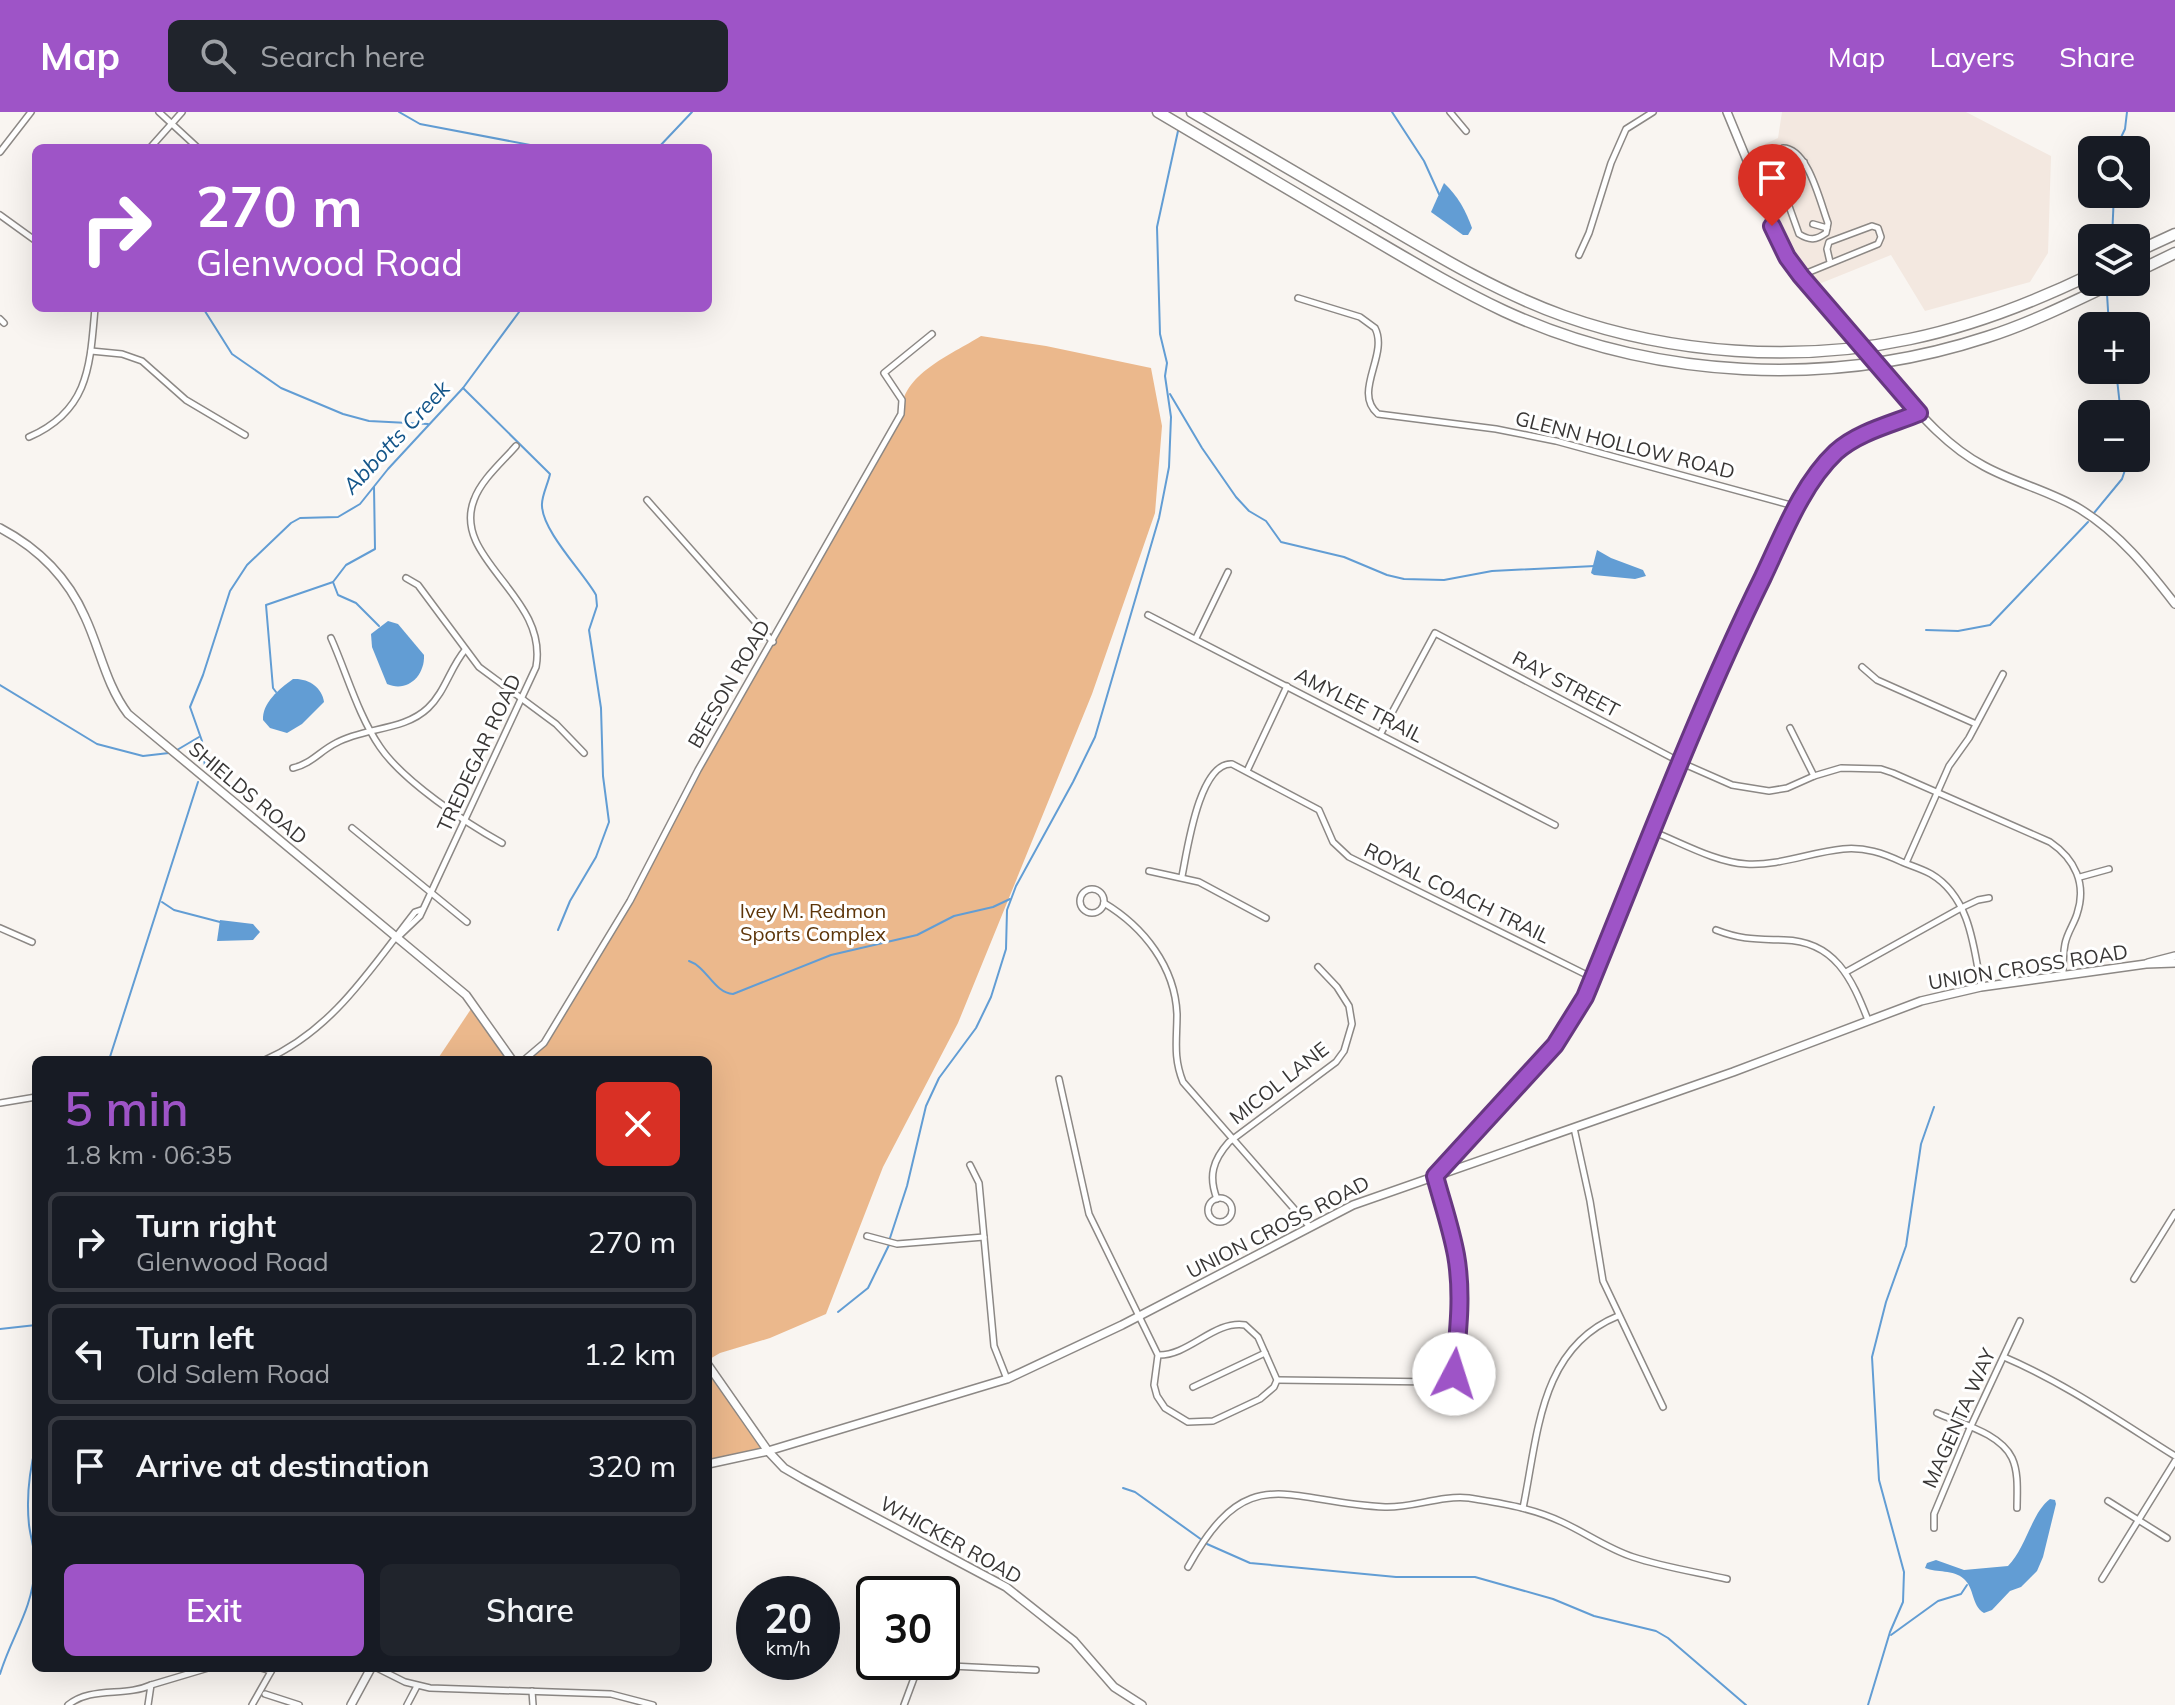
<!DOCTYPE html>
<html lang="en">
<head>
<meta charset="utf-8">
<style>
	:root { --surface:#171b24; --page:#20242c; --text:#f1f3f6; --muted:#9ea1a6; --line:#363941; --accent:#9e54c7 }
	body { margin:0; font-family:Mulish,sans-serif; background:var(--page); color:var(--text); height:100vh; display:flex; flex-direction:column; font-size:30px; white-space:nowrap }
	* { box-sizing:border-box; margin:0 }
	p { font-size:26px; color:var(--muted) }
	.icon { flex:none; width:44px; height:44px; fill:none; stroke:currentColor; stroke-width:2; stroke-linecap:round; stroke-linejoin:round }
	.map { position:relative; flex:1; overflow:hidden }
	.panel { position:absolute; left:32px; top:944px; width:680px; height:616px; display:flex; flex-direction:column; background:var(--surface); border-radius:12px; box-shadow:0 8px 32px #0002 }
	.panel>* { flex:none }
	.guide { position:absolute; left:32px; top:32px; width:680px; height:168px; border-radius:12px; box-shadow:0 8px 32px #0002; background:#9e54c7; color:#fff; overflow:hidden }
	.tools { position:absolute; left:2078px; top:24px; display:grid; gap:16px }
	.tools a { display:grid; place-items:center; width:72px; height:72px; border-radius:12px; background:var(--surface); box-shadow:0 8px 32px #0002; font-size:40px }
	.speed { position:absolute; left:736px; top:1464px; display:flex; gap:16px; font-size:40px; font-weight:700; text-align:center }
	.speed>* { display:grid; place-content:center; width:104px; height:104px; border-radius:50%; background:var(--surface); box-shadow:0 8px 32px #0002; line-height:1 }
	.speed small { font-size:20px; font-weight:400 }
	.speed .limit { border:4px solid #111; border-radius:12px; background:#fff; color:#111 }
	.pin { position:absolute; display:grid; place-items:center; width:68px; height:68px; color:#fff; margin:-82px -34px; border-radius:50% 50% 50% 0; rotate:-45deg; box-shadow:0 0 8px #0007 }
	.pin .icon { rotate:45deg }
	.me { position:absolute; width:88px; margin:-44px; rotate:5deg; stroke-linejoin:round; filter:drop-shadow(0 0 6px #0008) }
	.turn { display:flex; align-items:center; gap:28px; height:168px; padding:0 32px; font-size:36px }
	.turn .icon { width:104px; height:104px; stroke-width:2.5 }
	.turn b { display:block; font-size:56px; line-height:68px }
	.round { display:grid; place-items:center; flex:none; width:84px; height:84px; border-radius:12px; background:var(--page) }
	.head { display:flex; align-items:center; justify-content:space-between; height:136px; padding:0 32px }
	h1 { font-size:48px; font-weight:600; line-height:60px; color:var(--accent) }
	.button { display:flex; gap:16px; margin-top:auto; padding:16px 32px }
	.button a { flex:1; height:92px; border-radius:12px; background:var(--accent); color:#fff; font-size:32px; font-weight:600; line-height:92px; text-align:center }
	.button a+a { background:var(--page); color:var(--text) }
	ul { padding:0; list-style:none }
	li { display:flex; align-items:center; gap:24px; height:100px; margin:0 16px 12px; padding:0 16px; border:4px solid var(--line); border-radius:12px }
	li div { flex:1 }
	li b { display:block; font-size:30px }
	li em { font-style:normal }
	header { display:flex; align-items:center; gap:48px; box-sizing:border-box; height:112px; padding:0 40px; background:var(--accent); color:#fff }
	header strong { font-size:38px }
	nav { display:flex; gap:44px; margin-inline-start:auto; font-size:28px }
	.search { width:560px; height:72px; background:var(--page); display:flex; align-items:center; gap:20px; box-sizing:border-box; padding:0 28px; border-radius:12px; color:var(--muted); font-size:30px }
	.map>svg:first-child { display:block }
	.built { fill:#f3e8e0 }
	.green { fill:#ebb88c }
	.water { fill:#629dd4 }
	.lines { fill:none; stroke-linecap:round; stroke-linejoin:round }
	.stream { stroke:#629dd4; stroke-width:2 }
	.minor-casing { stroke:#8c8885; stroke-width:8 }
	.tertiary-casing { stroke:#8c8885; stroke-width:10 }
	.secondary-casing { stroke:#8c8885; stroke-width:10 }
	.motorway-casing { stroke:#8c8885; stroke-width:13 }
	.minor { stroke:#fff; stroke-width:5 }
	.tertiary { stroke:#fff; stroke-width:7 }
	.secondary { stroke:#fff; stroke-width:7 }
	.motorway { stroke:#fff; stroke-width:10 }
	.tertiary-bridge-casing { stroke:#8c8885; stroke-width:10; stroke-linecap:butt }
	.tertiary-bridge { stroke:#fff; stroke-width:7 }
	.route-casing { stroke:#673781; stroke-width:20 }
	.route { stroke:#9e54c7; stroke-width:14 }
	.labels { text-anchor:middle; stroke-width:6; stroke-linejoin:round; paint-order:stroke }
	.street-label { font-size:20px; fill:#383635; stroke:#fff }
	.park-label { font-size:20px; fill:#5d3509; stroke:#fff }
	.water-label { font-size:22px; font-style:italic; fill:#135589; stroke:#fff }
</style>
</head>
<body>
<header>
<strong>Map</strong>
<div class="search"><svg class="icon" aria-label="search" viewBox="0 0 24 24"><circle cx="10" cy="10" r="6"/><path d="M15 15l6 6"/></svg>Search here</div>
<nav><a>Map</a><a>Layers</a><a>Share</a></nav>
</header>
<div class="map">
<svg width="2175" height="1593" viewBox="0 0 2175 1593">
	<rect width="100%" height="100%" fill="#f9f5f1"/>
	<!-- built -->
	<polygon class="built" points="1782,0 1966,0 2051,44 2048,141 2030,170 1925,199 1891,143 1814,174 1787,145 1744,42 1778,26"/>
	<!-- green -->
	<g class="green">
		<path d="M 981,224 L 1046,234 L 1151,256 L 1162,314 L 1155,401 L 1092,582 L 958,911 L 883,1055 L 826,1202 L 770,1226 L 720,1241 L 708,1248 L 708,948 L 524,948 L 544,931 L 630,789 L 698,658 L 901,302 C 901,262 951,243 981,224 Z"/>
		<polygon points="476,894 512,948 437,948 471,897"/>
		<polygon points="708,1253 768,1339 708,1352"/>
	</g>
	<!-- water -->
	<g class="water">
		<path d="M 1444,71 C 1458,84 1466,99 1472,116 L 1468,123 L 1463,123 L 1431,100 Z"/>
		<polygon points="1597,438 1611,446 1643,458 1646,464 1635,467 1594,463 1591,461"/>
		<path d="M 388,509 L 398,512 L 424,543 C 425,564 407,581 387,572 L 372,535 L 371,522 Z"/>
		<path d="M 293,567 C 308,566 322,575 324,590 L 302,612 L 287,621 L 270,616 L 263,608 C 262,591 279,577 293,567 Z"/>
		<polygon points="220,808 253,812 260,820 253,828 217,829"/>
		<path d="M 2050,1387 L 2055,1388 L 2056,1392 L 2043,1445 L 2037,1459 L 2021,1475 L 2010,1479 L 1992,1498 L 1984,1501 C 1971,1493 1975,1477 1964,1467 C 1953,1457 1937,1461 1925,1456 L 1927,1451 L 1936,1448 L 1964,1458 L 2008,1454 C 2026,1436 2032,1400 2050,1387 Z"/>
	</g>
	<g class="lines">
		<!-- stream -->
		<g class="stream">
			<polyline points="399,0 420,12 546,36"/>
			<polyline points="1392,0 1424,49 1439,82"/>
			<polyline points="658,36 692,0"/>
			<polyline points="2115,38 2125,17 2127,0"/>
			<polyline points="2112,126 2114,82"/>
			<polyline points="2107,182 2109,214"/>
			<polyline points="203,196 232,242 281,276 343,302 369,309 428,312"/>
			<polyline points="2116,258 2120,294 2123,302"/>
			<path d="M 463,276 L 550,362 C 548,372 541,385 542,394 C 543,420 583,460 596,483 L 597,494 L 589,518 L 601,596 L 603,664 L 609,710 L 596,745 L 570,789 L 558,818"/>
			<polyline points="1170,282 1202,336 1236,385 1249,399 1266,409 1281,430 1344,445 1387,463 1404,467 1444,468 1492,459 1595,454"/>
			<polyline points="2136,322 2139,325"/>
			<polyline points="2094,401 2122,367 2129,346"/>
			<polyline points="333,470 338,483 356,491 379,514"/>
			<polyline points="1926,518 1958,519 1990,513 2088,410"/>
			<polyline points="0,573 97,632 143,644 169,641"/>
			<polyline points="276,580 273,576 266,493 333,470 346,453 375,437 374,375"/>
			<polyline points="177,638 199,625"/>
			<polyline points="205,655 202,629 190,595 203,563 230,479 247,453 291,411 300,406 338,405 360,392 388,357 463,276 522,196"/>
			<polyline points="162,790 174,798 220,810"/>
			<path d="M 689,849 C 707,855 714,881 733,882 L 831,843 L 917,823 L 954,804 L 993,795 L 1010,787"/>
			<polyline points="109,948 198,670"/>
			<polyline points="890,1126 907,1074 926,994 939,966 976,916 991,885 1006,837 1007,798 1016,774 1073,670 1095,625 1159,406 1169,355 1171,305 1165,264 1167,251 1160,222 1157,115 1178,19"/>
			<polyline points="838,1200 868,1176 889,1133"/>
			<polyline points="0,1217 36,1213"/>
			<polyline points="1123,1376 1135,1380 1202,1428"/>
			<polyline points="1207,1432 1250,1451 1396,1465 1475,1465 1553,1487 1594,1504 1656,1519 1668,1526 1746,1593"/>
			<polyline points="1891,1523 1938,1489 1961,1482 1967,1473"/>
			<path d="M 0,1562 C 12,1523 32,1499 35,1456 C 36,1441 31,1428 29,1413 C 26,1384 29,1360 36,1333"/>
			<polyline points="1868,1593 1890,1520 1903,1490 1904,1460 1879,1368 1872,1245 1886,1190 1906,1134 1921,1032 1934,995"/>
		</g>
		<!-- minor casing -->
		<g class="minor-casing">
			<g id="minor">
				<polyline points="159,0 198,36"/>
				<polyline points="1450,0 1466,19"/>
				<polyline points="150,36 182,0"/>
				<polyline points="0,40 31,0"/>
				<path d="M 1775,55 L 1799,122 C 1810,129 1816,128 1826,121 L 1828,111 C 1820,90 1808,36 1783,36 L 1780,42 L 1782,55"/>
				<polyline points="1752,63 1775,55 1782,55 1792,61 1801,57 1804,50"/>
				<polyline points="0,103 36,129"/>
				<polyline points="1813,112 1827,116"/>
				<polyline points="1579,143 1589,121 1611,51 1626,17 1653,0"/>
				<polyline points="1802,163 1878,132 1881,125 1878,116 1872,114 1829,130 1827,137 1830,150"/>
				<path d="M 1298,186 L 1360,205 L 1375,216 C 1389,243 1352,280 1378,302 L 1496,317 L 1556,329 L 1798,395"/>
				<polyline points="0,207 4,211"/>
				<polyline points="91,239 122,242 142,249 186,288 245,323"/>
				<path d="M 29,325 C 89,299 90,254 95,196"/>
				<polyline points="647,388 773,530"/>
				<polyline points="406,466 418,473 479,555 556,612 584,641"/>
				<polyline points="1148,503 1555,713"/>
				<path d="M 331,526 C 347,562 358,603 380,635 C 403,669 466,711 502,731"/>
				<polyline points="1196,526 1228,460"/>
				<polyline points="1862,555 1877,568 1976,612"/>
				<polyline points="1790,616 1814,664"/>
				<path d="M 1381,621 L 1435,521 L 1682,651 L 1732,673 L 1769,679 L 1787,676 L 1814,664 L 1841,656 L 1881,657 L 1893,661 L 2050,730 C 2075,747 2087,772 2077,802 C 2074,812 2067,821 2065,832 C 2063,842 2063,853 2063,864"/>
				<path d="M 293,656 C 311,652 320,639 336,631 C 365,615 404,619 428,596 C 445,580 450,556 465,538"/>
				<polyline points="1247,659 1287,574"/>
				<polyline points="352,716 467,810"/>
				<path d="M 1654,720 C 1682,731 1715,750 1746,752 C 1780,754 1811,740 1843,737 C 1865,735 1883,741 1902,750 C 1912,754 1922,757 1931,762 C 1970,785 1974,835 1981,875"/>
				<polyline points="1906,751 1949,654 1969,626 2003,562"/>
				<polyline points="1149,759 1199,770 1266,806"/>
				<path d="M 1182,764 C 1187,740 1199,650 1232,652 L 1319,698 L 1333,730 L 1349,745 L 1593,866"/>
				<polyline points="2080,765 2109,757"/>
				<circle cx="1092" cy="789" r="12"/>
				<path d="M 1104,791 C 1144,815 1175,855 1177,902 C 1177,928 1173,945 1183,970 L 1310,1115"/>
				<polyline points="0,816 32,830"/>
				<path d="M 1716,818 C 1742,828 1756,827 1784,828 C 1835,829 1852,867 1868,908"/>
				<path d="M 398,825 L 420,804 L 536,555 C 549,484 451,447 474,388 C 481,368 502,350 516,334"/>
				<polyline points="1846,860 1961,796 1978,788 1989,786"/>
				<path d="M 265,948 C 333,918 371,856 415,800 L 421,798"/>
				<polyline points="524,948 544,931 630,789 698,658 901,302 902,288 884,261 932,222"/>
				<path d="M 1059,967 L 1089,1102 L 1158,1243 L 1154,1273 L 1157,1284 L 1165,1296 L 1188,1310 L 1213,1309 L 1260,1287 L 1274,1275 L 1277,1268 L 1258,1225 L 1245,1213 C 1214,1208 1189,1244 1158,1243"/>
				<polyline points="0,991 36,985"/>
				<polyline points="1574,1016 1590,1089 1603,1169 1663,1295"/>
				<polyline points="970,1053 979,1071 994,1234 1007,1267"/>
				<circle cx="1220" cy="1098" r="12"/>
				<path d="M 1217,1087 C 1208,1064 1213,1048 1229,1030 L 1336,950 L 1344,939 L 1352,912 L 1349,894 L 1337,875 L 1318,855"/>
				<polyline points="867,1124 897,1132 984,1125"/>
				<polyline points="2134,1167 2175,1101"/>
				<path d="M 2004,1245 C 2065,1271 2119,1309 2175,1344"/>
				<path d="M 1277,1268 L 1439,1270 L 1451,1266 C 1457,1253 1456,1237 1457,1223 C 1461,1159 1451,1124 1435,1064 C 1484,1003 1548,954 1585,885 C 1643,744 1697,601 1763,465 C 1783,423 1802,372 1836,340 C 1858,320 1892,312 1919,301"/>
				<polyline points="1193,1275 1265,1241"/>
				<path d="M 1937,1301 C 1961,1312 2000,1321 2012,1346 C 2019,1361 2017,1381 2017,1396"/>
				<polyline points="2108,1389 2167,1426"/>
				<path d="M 1523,1396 C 1538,1324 1539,1236 1618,1204"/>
				<polyline points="1934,1416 1934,1402 1970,1316 2020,1209"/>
				<path d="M 1188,1455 C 1249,1345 1286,1391 1385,1395 C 1413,1396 1440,1383 1469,1386 C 1500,1391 1533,1396 1562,1410 C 1586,1421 1608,1437 1633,1445 C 1663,1455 1696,1460 1727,1467"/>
				<polyline points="2102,1467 2175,1349"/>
				<polyline points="928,1550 951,1554 1036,1558"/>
				<polyline points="261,1556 271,1559"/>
				<polyline points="377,1556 405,1570 430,1576 611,1582 653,1593"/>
				<polyline points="151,1573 208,1556"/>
				<polyline points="532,1579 533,1593"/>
				<polyline points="265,1582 299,1593"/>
				<path d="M 68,1593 C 91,1574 125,1585 151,1573 L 148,1593"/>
				<polyline points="252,1593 273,1556"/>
				<polyline points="407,1593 417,1574"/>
				<polyline points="904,1593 920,1550"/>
			</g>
		</g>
		<!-- tertiary casing -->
		<g class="tertiary-casing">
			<g id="tertiary">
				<polyline points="1727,0 1787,145 1849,222"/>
				<path d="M 1890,268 C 1918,300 1946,334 1984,354 C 2015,371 2050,379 2080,397 C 2119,421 2148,457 2175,492"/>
				<path d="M 0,416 C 38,436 67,464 85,505 C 100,537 106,573 128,602 L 466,883 L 512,948"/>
				<polyline points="708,1253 768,1339 784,1356 803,1367 1006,1475 1074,1529 1114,1575 1142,1593"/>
			</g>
		</g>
		<!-- secondary casing -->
		<g class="secondary-casing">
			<g id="secondary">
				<polyline points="2148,851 2175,844"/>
				<polyline points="708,1352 768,1339 1007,1267 1122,1213 1353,1093 1733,960 1921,889 1981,875 2146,852 2175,851"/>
				<polyline points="351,1593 371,1556"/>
			</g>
		</g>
		<!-- motorway casing -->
		<g class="motorway-casing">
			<g id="motorway">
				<path d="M 1158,0 C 1224,39 1290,78 1356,117 C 1404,145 1453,175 1504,199 C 1654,268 1831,276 1987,225 C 2031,211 2073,190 2115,170"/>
				<path d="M 1192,0 C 1253,36 1314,72 1375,107 C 1436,143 1497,180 1564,204 C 1672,242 1797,251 1910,227 C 1973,214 2034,190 2092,162"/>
				<polyline points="2136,140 2175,122"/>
				<polyline points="2136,160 2175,141"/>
			</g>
		</g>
		<!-- minor -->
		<use href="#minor" class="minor"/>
		<!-- tertiary -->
		<use href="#tertiary" class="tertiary"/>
		<!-- secondary -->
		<use href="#secondary" class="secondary"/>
		<!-- motorway -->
		<use href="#motorway" class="motorway"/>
		<!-- tertiary-bridge casing -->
		<g class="tertiary-bridge-casing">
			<polyline id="tertiary-bridge" points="1849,222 1890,268"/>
		</g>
		<!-- tertiary-bridge -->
		<use href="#tertiary-bridge" class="tertiary-bridge"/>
	</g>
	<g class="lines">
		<!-- route casing -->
		<g class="route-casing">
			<path id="route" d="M 1454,1262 C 1458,1222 1463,1182 1456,1143 C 1451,1116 1442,1090 1435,1064 L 1555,933 L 1585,885 C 1643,744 1696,601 1763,465 C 1783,423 1802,372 1836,340 C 1858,320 1892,312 1919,301 L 1801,164 L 1787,145 L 1772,114"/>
		</g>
		<!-- route -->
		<use href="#route" class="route"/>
	</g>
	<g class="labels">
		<!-- street labels -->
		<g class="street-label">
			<text transform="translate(1625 333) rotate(14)" y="7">GLENN HOLLOW ROAD</text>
			<text transform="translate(729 572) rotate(-60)" y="7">BEESON ROAD</text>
			<text transform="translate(1566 572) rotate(28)" y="7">RAY STREET</text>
			<text transform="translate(1359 593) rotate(27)" y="7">AMYLEE TRAIL</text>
			<text transform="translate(479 641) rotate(-65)" y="7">TREDEGAR ROAD</text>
			<text transform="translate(248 681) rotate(40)" y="7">SHIELDS ROAD</text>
			<text transform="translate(1457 781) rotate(26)" y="7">ROYAL COACH TRAIL</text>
			<text transform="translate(2028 855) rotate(-9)" y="7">UNION CROSS ROAD</text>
			<text transform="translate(1279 971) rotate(-38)" y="7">MICOL LANE</text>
			<text transform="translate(1278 1115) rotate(-27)" y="7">UNION CROSS ROAD</text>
			<text transform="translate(1959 1306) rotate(-66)" y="7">MAGENTA WAY</text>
			<text transform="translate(951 1428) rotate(29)" y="7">WHICKER ROAD</text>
		</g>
		<!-- park labels -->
		<g class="park-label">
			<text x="813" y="806">Ivey M. Redmon<tspan x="813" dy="23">Sports Complex</tspan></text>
		</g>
		<!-- water labels -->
		<g class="water-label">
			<text transform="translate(396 325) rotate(-47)" y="8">Abbotts Creek</text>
		</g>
	</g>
</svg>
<div class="tools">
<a><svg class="icon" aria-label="search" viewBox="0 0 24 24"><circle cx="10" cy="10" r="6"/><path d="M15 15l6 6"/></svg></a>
<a><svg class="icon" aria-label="layers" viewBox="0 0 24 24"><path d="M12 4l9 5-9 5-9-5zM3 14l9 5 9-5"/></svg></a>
<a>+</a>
<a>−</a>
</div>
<div class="speed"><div>20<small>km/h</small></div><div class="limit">30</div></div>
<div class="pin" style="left:1772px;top:114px;background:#d93025"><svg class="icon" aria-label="arrive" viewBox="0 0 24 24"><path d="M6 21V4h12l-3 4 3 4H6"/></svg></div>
<svg class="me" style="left:1454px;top:1262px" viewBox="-20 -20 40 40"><circle r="19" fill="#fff"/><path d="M0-13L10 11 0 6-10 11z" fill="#9e54c7"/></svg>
<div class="guide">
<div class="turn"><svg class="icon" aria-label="right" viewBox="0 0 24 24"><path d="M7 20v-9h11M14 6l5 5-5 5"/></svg><div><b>270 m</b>Glenwood Road</div></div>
</div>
<section class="panel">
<div class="head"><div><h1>5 min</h1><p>1.8 km · 06:35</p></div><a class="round" style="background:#d93025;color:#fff"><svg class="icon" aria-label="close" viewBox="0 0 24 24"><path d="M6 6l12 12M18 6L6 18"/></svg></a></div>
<ul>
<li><svg class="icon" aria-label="right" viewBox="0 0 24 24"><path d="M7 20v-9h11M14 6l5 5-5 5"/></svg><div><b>Turn right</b><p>Glenwood Road</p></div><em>270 m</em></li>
<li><svg class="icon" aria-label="left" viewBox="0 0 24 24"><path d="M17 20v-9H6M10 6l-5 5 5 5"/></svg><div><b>Turn left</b><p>Old Salem Road</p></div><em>1.2 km</em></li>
<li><svg class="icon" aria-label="arrive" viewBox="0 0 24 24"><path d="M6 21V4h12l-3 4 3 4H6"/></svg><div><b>Arrive at destination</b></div><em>320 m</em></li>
</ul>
<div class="button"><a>Exit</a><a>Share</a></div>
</section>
</div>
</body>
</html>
